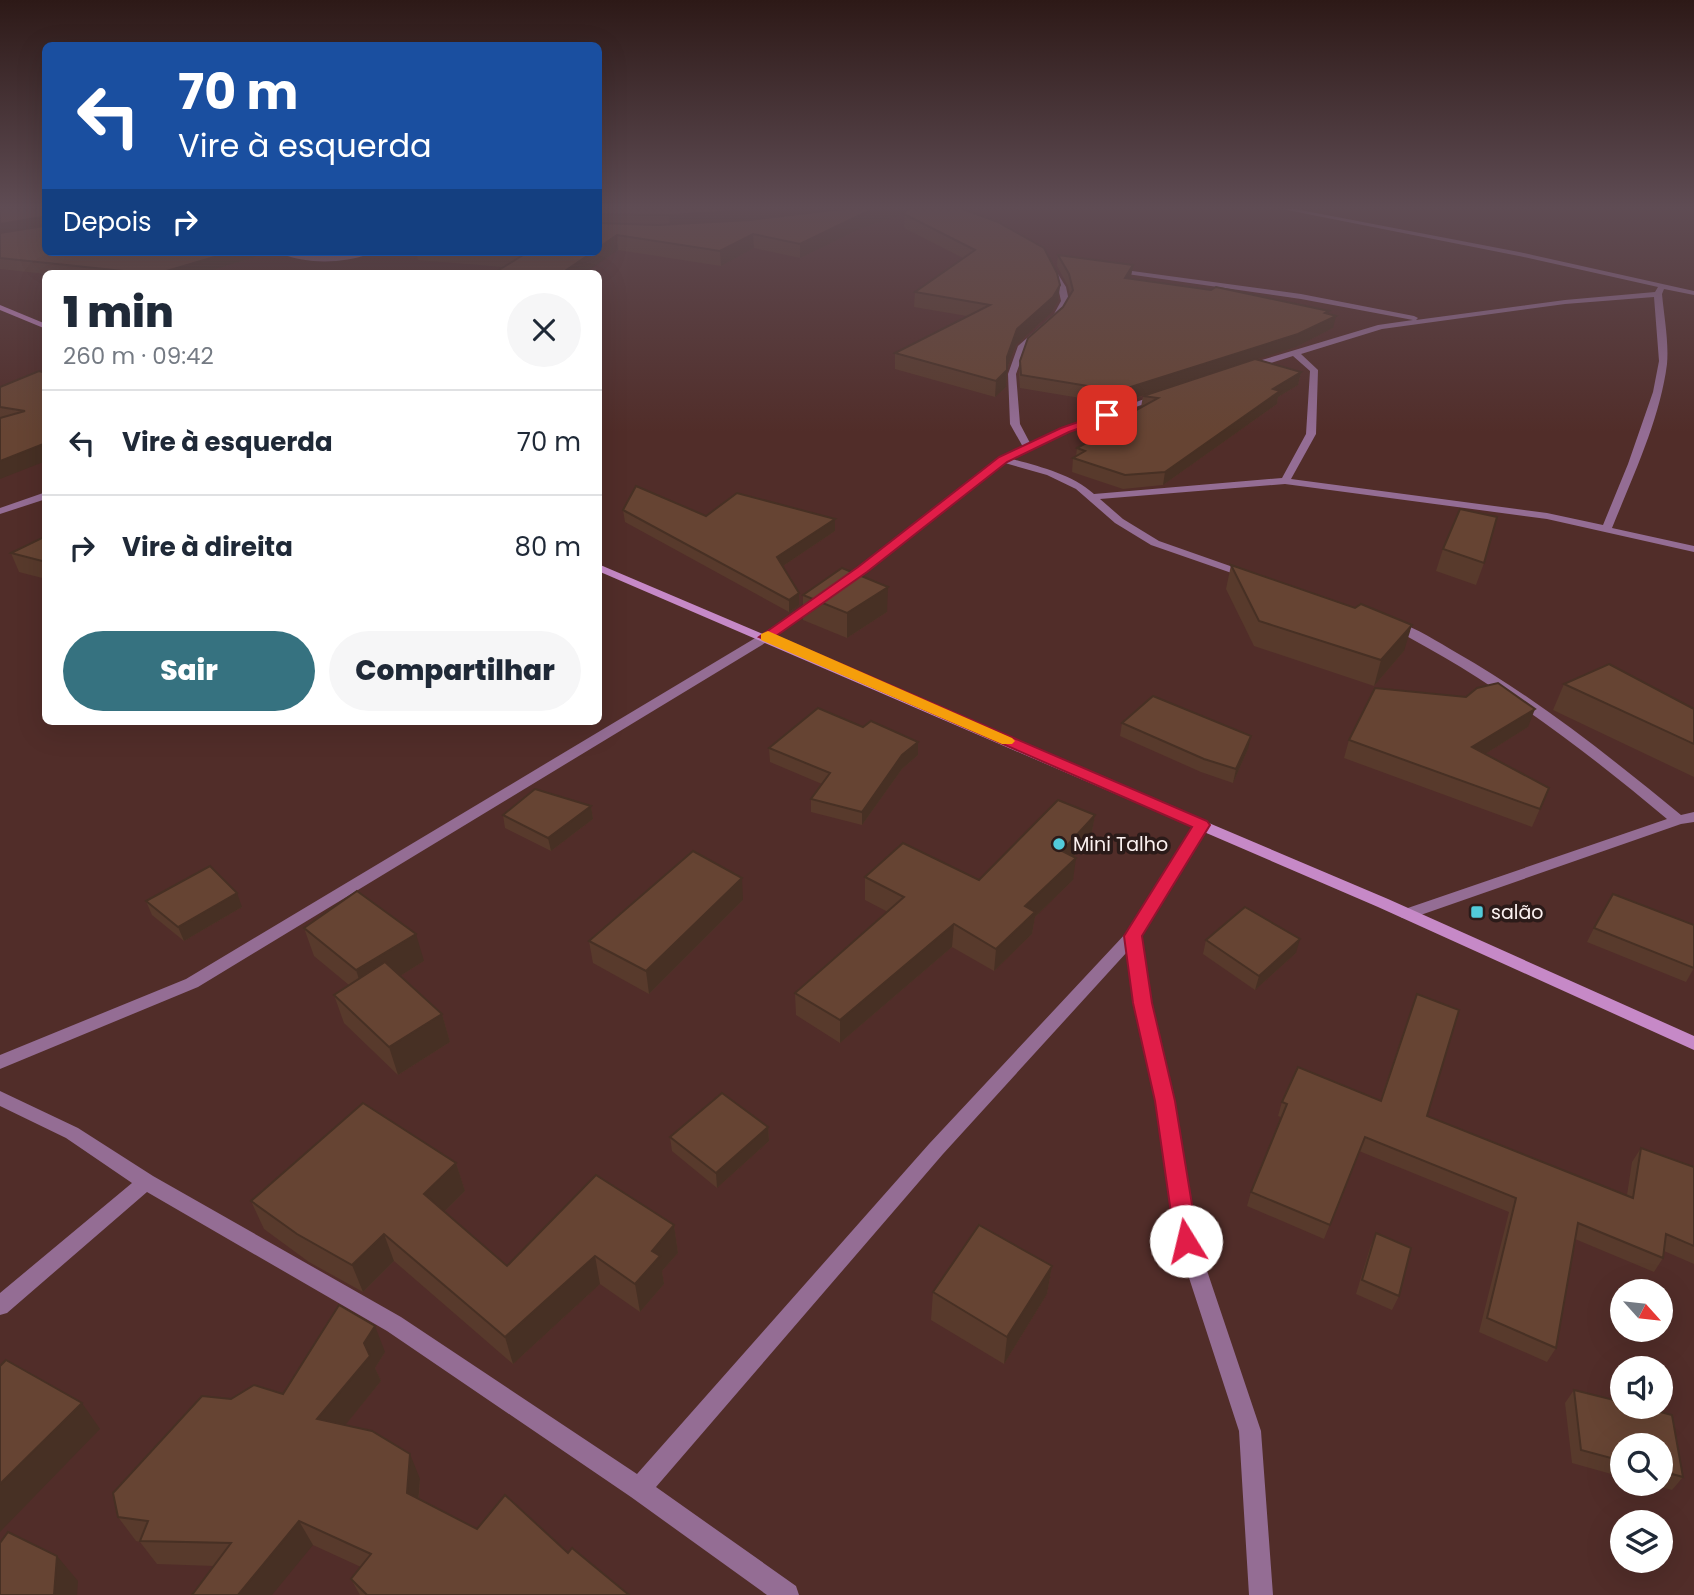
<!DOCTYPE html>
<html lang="pt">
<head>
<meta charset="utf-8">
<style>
	:root { --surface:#fff; --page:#f6f6f7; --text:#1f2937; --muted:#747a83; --line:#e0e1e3; --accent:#367280 }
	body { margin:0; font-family:Poppins,sans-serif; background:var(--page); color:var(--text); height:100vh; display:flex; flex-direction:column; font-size:26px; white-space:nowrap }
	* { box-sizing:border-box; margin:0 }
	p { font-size:23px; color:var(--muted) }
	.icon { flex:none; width:38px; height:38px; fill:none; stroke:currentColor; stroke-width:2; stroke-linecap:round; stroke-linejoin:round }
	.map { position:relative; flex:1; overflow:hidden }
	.drawer { position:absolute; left:42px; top:270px; width:560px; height:455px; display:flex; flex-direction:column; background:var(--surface); border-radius:10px; box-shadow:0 7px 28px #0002 }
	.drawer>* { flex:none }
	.hud { position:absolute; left:42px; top:42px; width:560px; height:214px; border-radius:10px; box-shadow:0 7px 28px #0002; background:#1a4fa0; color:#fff; overflow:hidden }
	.needle { width:46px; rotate:117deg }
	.buttons { position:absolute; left:1610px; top:1279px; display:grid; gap:14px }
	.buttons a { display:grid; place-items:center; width:63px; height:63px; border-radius:50%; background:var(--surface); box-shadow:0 7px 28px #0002; font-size:35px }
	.pin { position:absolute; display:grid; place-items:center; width:60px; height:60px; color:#fff; margin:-30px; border-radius:14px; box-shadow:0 4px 10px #0006 }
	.me { position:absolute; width:77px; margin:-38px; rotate:351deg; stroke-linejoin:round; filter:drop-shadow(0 0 5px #0008) }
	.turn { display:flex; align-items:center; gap:24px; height:147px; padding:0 21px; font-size:32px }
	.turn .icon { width:91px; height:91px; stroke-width:2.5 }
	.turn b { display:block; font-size:49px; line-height:60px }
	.then { display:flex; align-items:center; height:66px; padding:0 21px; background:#0003; gap:14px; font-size:26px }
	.round { display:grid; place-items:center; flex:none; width:74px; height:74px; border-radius:37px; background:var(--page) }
	.summary { display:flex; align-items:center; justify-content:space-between; height:119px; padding:0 21px }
	h1 { font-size:42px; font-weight:800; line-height:52px }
	.cta { display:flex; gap:14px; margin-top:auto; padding:14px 21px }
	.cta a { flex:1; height:80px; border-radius:42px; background:var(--accent); color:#fff; font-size:28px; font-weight:800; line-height:80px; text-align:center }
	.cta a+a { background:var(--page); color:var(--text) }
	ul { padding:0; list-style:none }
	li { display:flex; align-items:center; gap:21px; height:105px; padding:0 21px; border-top:2px solid var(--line) }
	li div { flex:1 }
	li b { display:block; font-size:26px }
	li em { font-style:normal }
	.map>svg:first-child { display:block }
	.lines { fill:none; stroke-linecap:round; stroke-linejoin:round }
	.street { fill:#946d94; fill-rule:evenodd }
	.secondary { fill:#c689c7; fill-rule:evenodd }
	.wall { fill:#583a2c }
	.shaded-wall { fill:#473024 }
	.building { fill:#643; stroke:#473024; stroke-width:2 }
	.route { fill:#e11d48; stroke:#92132f; stroke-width:2 }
	.slow { fill:#f59e0b }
	.poi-dot { fill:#52cbda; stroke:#2b1b19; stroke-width:2.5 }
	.labels { text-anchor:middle; stroke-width:7; stroke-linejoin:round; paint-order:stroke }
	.poi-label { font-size:19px; fill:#fcf2f1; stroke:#2b1b19; text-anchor:start }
</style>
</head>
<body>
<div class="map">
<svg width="1694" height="1595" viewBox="0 0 1694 1595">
	<rect width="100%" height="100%" fill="#512d29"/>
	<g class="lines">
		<!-- street -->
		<g class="street">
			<path d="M 1282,209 L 1295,209 L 1519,252 L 1694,291 L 1694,295 L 1664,289 L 1662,294 C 1664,316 1669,342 1667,364 C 1660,419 1633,476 1612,528 L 1694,546 L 1694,552 L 1547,519 L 1285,484 L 1100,499 L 1123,519 L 1159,541 L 1250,573 L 1250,577 L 1246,578 L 1151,545 L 1115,523 L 1076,489 L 1047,475 L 1005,463 L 846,586 L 838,586 L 838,582 L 1000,458 L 1023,447 L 1010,424 L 1008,374 L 1018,346 L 1054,314 L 1061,301 L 1058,287 L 1047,266 L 1053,266 L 1066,287 L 1069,301 L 1060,317 L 1025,349 L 1016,374 L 1020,424 L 1030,443 L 1062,428 L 1156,395 L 1163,397 L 1068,432 L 1012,459 C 1041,467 1071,474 1094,494 L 1282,478 L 1306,434 L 1310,371 L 1293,356 L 1248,370 L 1245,369 L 1245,365 L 1378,325 L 1413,320 L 1301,299 L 1113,272 L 1109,270 L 1110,268 L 1301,294 L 1414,316 L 1418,318 L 1416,320 L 1565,300 L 1655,292 L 1658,287 L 1519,256 ZM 1654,297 L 1659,361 L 1653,392 L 1628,464 L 1603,525 L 1547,513 L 1291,479 L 1316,434 L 1318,370 L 1301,354 L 1382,329 L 1565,304 Z"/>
			<path d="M 278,252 L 326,256 L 373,252 C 348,264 303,265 278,252 Z"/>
			<polygon points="46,492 46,499 0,514 0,508"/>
			<polygon points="817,598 823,601 821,603 770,640 198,987 0,1069 0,1055 186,979 762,634"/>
			<path d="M 1395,621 C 1417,628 1438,642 1457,653 C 1538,699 1610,757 1681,815 L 1694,812 L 1694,822 L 1681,824 L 1412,918 L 1402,918 L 1399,914 L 1402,910 L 1667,819 C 1580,746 1492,680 1391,628 L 1391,622 Z"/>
			<polygon points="1202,820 1209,825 1141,936 1151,1003 1174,1101 1197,1241 1261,1431 1273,1595 1249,1595 1239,1431 1177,1241 1156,1101 1135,1003 1127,952 943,1154 656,1487 796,1586 799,1595 767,1595 631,1497 387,1331 147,1192 7,1313 0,1315 0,1293 132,1183 66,1138 0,1106 0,1091 78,1128 153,1176 401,1317 637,1474 929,1144 1127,932 1197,822"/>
		</g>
		<!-- secondary -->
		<g class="secondary">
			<polygon points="0,305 46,324 46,329 0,310"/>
			<polygon points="598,564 1388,899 1694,1036 1694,1050 1378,907 598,571"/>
		</g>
	</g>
	<!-- wall -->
	<g class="wall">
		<polygon points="0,209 46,209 46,252 271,252 203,273 46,273 46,274 0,269"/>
		<polygon points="598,209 963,209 1060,285 1058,301 1052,312 1016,345 1007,369 1006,387 995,397 895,369 895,353 967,316 914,307 915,292 963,258 904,228 905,213 862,228 800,258 754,248 721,266 618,250 503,267 418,260 416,252 598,252"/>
		<polygon points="1058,255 1133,265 1130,278 1329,314 1333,328 1296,347 1257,359 1301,372 1298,385 1278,397 1277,404 1163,485 1123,489 1072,472 1073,458 1076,456 1077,448 1104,434 1104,428 1141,407 1143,396 1116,404 1020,388 1019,374 1020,361 1063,307 1070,295 1068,286 1057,266"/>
		<polygon points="39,371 0,479 0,387"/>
		<polygon points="623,510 706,516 835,519 835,531 783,566 799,605 789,612 625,522"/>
		<polygon points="46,536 46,579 19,572 11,553"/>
		<polygon points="1443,549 1484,563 1476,585 1436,571"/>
		<polygon points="1231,565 1404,651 1374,686 1254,646 1226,589"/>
		<polygon points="803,595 887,612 847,638 803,620"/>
		<polygon points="1564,684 1694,709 1694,777 1553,710"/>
		<polygon points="1122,723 1248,749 1233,783 1201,772 1120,736"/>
		<polygon points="863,727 918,742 918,755 902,769 862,825 811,812 811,799 822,784 770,762 769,748"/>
		<polygon points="1528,727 1485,754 1549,788 1532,827 1344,758 1349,740"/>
		<polygon points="591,806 593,819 551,851 505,828 503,815"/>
		<polygon points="1095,815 1091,837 1074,857 1073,880 1035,917 1032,934 994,971 952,947 840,1043 796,1015 795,993 888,912 865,900 865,877 979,880"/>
		<polygon points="743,900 649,994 593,963 589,941"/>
		<polygon points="146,901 242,907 184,941 152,915"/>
		<polygon points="304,928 424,961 400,976 442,1014 450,1042 398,1075 344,1023 334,995 349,985 314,956"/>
		<polygon points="1594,928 1694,968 1686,982 1587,942"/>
		<polygon points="1206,940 1296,953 1255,990 1203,954"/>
		<polygon points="1417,994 1427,1116 1627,1195 1632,1162 1641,1148 1694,1167 1694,1264 1664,1251 1663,1258 1654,1272 1575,1239 1556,1348 1547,1362 1479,1332 1509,1212 1359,1151 1324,1239 1247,1206 1251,1192 1281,1117 1278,1116 1282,1102 1380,1101"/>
		<polygon points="768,1127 769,1141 717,1188 672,1151 670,1137"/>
		<polygon points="456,1163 465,1191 444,1212 507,1266 674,1225 678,1253 662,1271 664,1284 640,1312 600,1284 513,1364 394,1261 363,1292 309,1262 264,1229 251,1201"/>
		<polygon points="1376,1233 1399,1296 1392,1310 1356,1294 1370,1248"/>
		<polygon points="1052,1266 1047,1294 1004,1364 931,1320 933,1292"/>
		<polygon points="385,1352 375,1368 381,1381 345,1425 420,1479 419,1499 477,1529 568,1553 629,1595 360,1595 351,1579 361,1567 313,1545 214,1566 157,1564 140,1542 136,1541 118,1517 231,1399 283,1394"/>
		<polygon points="1574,1390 1622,1402 1622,1407 1641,1407 1672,1415 1683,1477 1672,1490 1649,1484 1661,1484 1661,1446 1622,1446 1622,1477 1572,1463 1565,1403"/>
	</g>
	<!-- shaded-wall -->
	<g class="shaded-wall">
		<polygon points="767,209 867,209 670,229 669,215"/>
		<polygon points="877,209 912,209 912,211 862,228 800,258 800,244 862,214"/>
		<polygon points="42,217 46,227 0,236 0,224"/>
		<polygon points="753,234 754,248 721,266 720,251"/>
		<polygon points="617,235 618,250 585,273 562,273 593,252 598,252 598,248"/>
		<polygon points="231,252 271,252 203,273 160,273"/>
		<polygon points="1133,265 1131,277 1123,289 1125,278"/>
		<polygon points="1060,285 1058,301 1052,312 1016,345 1006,371 1007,370 1006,387 995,397 996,381 1007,357 1017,329"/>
		<polygon points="1329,311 1327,320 1336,316 1333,328 1296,347 1116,404 1118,391"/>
		<polygon points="1301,372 1298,385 1278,397 1277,404 1163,485 1165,472 1273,389"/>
		<polygon points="46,443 46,461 0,479 0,461"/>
		<polygon points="835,519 835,531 777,570 777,557"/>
		<polygon points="888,587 887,612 847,638 847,613"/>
		<polygon points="799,593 799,605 789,612 789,600"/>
		<polygon points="1412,625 1404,651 1374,686 1381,660"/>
		<polygon points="1535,709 1528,727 1466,766 1472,747"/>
		<polygon points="1251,736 1248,749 1233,783 1236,769"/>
		<polygon points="918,742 918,755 902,769 862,825 862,812 902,755"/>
		<polygon points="591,806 593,819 551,851 548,838"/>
		<polygon points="1095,815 1091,837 1059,873 1062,851"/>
		<polygon points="1076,858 1073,880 1035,917 1032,934 994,971 996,949 1025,906"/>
		<polygon points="742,878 743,900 649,994 646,971"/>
		<polygon points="237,893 242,907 184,941 178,927"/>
		<polygon points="954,924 952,947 840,1043 840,1020"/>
		<polygon points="416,934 424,961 365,998 356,970"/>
		<polygon points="1300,939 1296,953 1255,990 1259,976"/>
		<polygon points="442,1014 450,1042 398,1075 389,1047"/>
		<polygon points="768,1127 769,1141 717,1188 716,1173"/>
		<polygon points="456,1163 465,1191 434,1222 424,1194"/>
		<polygon points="674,1225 678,1253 662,1271 664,1284 640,1312 635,1284 652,1251"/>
		<polygon points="384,1234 394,1261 363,1292 352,1265"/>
		<polygon points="595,1256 600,1284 513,1364 505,1337"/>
		<polygon points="1052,1266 1047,1294 1004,1364 1007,1337"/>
		<polygon points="375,1326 385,1352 375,1368 381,1381 330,1444 317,1419"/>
		<polygon points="82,1403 100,1429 0,1532 0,1484"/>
		<polygon points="410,1454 420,1479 417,1517 407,1493"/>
		<polygon points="299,1521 313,1545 272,1595 238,1595"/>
		<polygon points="57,1556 78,1581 77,1595 54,1595"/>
	</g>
	<!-- building -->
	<g class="building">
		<polygon points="0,209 46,209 46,252 231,252 160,273 142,273 0,258 0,233 43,226 45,219 42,217 0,224"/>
		<polygon points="598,209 767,209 669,215 598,214"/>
		<polygon points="841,209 877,209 862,214 800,244 753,234 720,251 617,235 598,248 598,223 658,225 750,220"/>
		<polygon points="907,209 963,209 998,222 1044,248 1057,273 1060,285 1053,297 1017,329 1007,357 1007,370 996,381 895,353 990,305 915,292 975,250 904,214"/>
		<polygon points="491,252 593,252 562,273 494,273 523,255"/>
		<polygon points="1058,255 1133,265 1125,278 1211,290 1216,287 1329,311 1325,313 1336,316 1298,334 1118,391 1021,375 1020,361 1028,338 1063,307 1073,290 1069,274"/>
		<polygon points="1255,359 1301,372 1273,389 1280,391 1165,472 1125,475 1073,458 1085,451 1077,448 1110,430 1104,428 1158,398 1143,396"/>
		<polygon points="39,371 46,373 46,443 0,461 0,418 25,411 0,407 0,387"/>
		<polygon points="636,486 706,516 737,493 835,519 777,557 799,593 789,600 623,510"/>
		<polygon points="1460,509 1497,517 1484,563 1443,549"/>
		<polygon points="46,536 46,562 11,553"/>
		<polygon points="1231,565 1355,608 1361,604 1412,625 1381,660 1259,621"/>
		<polygon points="842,568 888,587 847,613 803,595"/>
		<polygon points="1609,664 1694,709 1694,744 1564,684"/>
		<polygon points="1498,683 1535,709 1472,747 1549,788 1540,809 1349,740 1375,688 1466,697 1477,688"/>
		<polygon points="1153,696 1251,736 1236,769 1204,759 1122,723"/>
		<polygon points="818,708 863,727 871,721 918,742 902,755 862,812 811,799 830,773 769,748"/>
		<polygon points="535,789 591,806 548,838 503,815"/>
		<polygon points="1058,800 1095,815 1062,851 1076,858 1025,906 1035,912 996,949 954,924 840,1020 795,993 904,897 865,877 903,843 979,880"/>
		<polygon points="693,851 742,878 646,971 589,941"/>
		<polygon points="210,866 237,893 178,927 146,901"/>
		<polygon points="357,891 416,934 356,970 304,928"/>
		<polygon points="1613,894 1694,925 1694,968 1594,928"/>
		<polygon points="1245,907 1300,939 1259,976 1206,940"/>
		<polygon points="385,962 442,1014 389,1047 334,995"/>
		<polygon points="1417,994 1459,1010 1427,1116 1633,1198 1641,1148 1694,1167 1694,1246 1666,1234 1663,1258 1578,1223 1556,1348 1487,1318 1516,1198 1365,1137 1330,1225 1251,1192 1287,1104 1282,1102 1298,1067 1381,1101"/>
		<polygon points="722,1093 768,1127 716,1173 670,1137"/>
		<polygon points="363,1103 456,1163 424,1194 507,1266 596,1175 674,1225 652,1251 660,1256 635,1284 595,1256 505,1337 384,1234 352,1265 297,1234 251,1201"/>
		<polygon points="979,1225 1052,1266 1007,1337 933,1292"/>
		<polygon points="1376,1233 1411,1248 1399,1296 1362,1280"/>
		<polygon points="339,1305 375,1326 364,1343 370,1356 317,1419 372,1431 410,1454 407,1493 477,1529 505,1495 568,1553 572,1548 629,1595 367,1595 351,1579 371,1554 299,1521 238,1595 192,1595 231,1543 140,1541 148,1521 118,1517 113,1493 202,1396 231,1399 254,1385 283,1394"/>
		<polygon points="6,1360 82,1403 0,1484 0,1366"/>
		<polygon points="1574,1390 1622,1402 1622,1407 1641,1407 1672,1415 1683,1477 1661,1471 1661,1446 1622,1446 1622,1461 1581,1450"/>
		<polygon points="8,1532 57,1556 54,1595 0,1595 0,1543"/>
	</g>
	<!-- sky -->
	<linearGradient id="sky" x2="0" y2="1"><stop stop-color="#2d1917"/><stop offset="0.48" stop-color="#5f4c54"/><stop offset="1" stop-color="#5f4c54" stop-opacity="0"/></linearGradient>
	<rect width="1694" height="432" fill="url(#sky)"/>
	<!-- route -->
	<polygon class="route" points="1107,412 1112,415 1111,417 1069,432 1007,462 867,572 776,636 1207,821 1210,825 1142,936 1152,1003 1175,1101 1198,1241 1194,1248 1186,1251 1179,1248 1175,1241 1155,1101 1133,1003 1124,936 1192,827 759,637 858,567 999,457 1061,428"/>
	<!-- slow -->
	<polygon class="slow" points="768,631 1012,738 1015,741 1012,744 1002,744 761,640 761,634"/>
	<!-- markers -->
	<g class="poi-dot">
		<circle cx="1059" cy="844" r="7"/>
		<rect x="1470" y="905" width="14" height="14" rx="3.5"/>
	</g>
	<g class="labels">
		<!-- poi labels -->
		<g class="poi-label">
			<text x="1073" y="851">Mini Talho</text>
			<text x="1491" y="919">salão</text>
		</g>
	</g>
</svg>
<div class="buttons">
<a><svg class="needle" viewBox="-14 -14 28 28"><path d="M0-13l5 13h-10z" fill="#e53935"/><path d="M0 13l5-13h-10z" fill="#747a83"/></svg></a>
<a><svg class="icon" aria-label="sound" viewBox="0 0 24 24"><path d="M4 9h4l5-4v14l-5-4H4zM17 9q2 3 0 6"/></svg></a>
<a><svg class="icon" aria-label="search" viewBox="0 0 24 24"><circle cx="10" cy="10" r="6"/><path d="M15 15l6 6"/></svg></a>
<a><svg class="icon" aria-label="layers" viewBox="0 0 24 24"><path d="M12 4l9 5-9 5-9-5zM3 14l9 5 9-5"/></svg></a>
</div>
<div class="pin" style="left:1107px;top:415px;background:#d93025"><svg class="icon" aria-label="arrive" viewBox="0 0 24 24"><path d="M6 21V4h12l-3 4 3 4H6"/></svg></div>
<svg class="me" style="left:1186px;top:1241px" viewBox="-20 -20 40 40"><circle r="19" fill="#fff"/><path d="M0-13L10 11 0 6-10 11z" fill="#e11d48"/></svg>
<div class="hud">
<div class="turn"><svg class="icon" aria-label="left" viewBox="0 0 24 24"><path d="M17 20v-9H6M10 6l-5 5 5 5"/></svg><div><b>70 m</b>Vire à esquerda</div></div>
<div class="then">Depois<svg class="icon" aria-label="right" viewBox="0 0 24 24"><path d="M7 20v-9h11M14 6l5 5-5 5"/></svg></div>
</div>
<section class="drawer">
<div class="summary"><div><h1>1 min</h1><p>260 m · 09:42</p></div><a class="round"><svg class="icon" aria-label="close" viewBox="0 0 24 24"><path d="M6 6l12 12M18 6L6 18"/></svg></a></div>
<ul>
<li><svg class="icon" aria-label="left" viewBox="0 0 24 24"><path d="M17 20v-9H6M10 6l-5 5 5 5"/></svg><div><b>Vire à esquerda</b></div><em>70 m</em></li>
<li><svg class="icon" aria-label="right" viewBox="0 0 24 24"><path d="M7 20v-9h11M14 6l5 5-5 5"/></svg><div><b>Vire à direita</b></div><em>80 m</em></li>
</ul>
<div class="cta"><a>Sair</a><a>Compartilhar</a></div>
</section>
</div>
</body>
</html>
